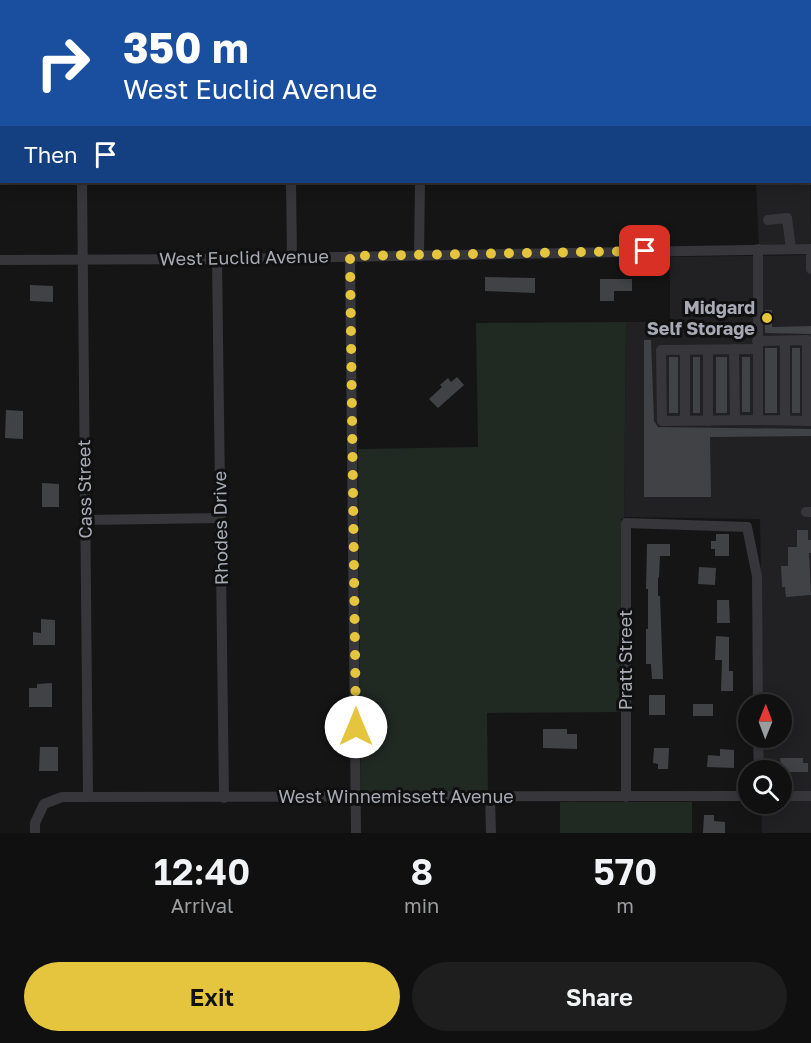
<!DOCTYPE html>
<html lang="en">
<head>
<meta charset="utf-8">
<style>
	:root { --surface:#101010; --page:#1e1e1e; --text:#f1f3f6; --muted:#9c9d9f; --line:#303030; --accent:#e5c53d }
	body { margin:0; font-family:"Golos Text",sans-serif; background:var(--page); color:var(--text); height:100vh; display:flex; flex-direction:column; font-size:22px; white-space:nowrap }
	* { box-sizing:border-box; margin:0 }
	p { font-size:20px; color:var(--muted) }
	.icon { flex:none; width:33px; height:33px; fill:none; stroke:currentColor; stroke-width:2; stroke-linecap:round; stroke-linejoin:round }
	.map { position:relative; height:833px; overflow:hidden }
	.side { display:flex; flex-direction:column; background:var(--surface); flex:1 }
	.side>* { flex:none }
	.banner { position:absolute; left:0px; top:0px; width:812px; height:183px; box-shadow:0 3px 15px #0003,0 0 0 2px var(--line); background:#1a4fa0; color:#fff; overflow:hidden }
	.needle { width:39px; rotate:1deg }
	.controls { position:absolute; left:738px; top:694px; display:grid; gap:12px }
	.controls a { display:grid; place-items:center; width:54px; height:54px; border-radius:50%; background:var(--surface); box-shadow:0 3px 15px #0003,0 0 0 2px var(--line); font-size:30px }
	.pin { position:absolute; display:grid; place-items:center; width:51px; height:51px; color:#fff; margin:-26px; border-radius:12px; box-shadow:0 3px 9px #0006 }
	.me { position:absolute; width:66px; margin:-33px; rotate:0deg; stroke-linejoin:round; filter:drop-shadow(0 0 4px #0008) }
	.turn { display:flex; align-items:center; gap:21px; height:126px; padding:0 24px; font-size:27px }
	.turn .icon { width:78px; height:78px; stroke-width:2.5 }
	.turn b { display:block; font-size:42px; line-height:51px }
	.then { display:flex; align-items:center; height:57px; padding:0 24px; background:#0003; gap:12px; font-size:22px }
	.eta { display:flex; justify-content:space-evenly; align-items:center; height:102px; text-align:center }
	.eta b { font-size:36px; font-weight:600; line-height:42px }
	.action { display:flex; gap:12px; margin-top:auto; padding:12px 24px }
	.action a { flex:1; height:69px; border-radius:36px; background:var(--accent); color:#111; font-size:24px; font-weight:600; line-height:69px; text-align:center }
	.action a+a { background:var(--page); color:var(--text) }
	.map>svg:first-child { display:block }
	.built { fill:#212123 }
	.green { fill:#212923 }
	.building { fill:#414246 }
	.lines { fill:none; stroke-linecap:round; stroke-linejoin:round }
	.minor { stroke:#36363b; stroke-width:10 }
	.route { stroke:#e5c53d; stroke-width:10; stroke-dasharray:0 18 }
	.poi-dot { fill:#e5c53d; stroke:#101011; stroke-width:2 }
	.labels { text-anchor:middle; stroke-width:6; stroke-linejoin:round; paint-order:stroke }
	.street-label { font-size:18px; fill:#a7aab5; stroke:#101011 }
	.poi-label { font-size:18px; font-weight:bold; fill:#a7aab5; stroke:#101011; text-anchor:end }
</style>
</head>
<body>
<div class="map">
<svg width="811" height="833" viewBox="0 0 811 833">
	<rect width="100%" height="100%" fill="#151516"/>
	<!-- built -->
	<g class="built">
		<polygon points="810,121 811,245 759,246 756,183 810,182"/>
		<polygon points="811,255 811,791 782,791 782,771 763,771 763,738 782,738 782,705 763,705 760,519 624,517 626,322 670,322 670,257"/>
		<polygon points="782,801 811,801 811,833 762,833 761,804 782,804"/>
	</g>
	<!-- green -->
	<g class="green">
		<polygon points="626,322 624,518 621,519 621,712 487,713 488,792 361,792 358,449 478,447 476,323"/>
		<rect x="560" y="802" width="132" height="31"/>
	</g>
	<!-- building -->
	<g class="building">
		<polygon points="485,277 535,278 535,293 485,291"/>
		<polygon points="600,279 632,279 632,291 614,291 614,301 600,301"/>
		<polygon points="30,285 53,286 53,302 30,301"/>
		<polygon points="765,310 772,310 772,327 811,326 811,334 765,333"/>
		<polygon points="644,340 651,340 654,421 658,427 811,429 811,436 710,437 711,497 644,497"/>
		<rect x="765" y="348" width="12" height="65"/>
		<rect x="792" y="348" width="8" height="65"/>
		<rect x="669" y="357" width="9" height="56"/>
		<rect x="693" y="357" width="7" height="56"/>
		<rect x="716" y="357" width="11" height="56"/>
		<rect x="742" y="357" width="8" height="55"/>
		<polygon points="457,377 464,385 438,408 429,399 442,387 440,385 448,378 451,382"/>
		<polygon points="6,410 23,411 23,439 5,438"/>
		<polygon points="42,483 59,484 59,507 42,507"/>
		<polygon points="797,530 808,530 808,540 811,540 811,553 809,553 811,595 786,597 785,587 782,587 781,566 788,566 788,547 797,547"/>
		<polygon points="716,534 729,534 729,556 715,556 715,549 711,549 711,541 716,541"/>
		<polygon points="647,544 670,544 670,556 660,556 659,578 658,577 658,596 660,596 663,679 652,679 651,664 646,664 646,629 648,629 648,589 646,589"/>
		<polygon points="699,567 716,568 715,585 698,584"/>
		<polygon points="717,600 729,600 730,623 717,623"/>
		<polygon points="41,619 55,620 55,645 33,645 33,632 41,633"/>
		<polygon points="716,636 729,637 729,671 733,671 733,691 721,691 722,660 715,660"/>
		<polygon points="52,683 52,707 29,707 29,688 37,688 37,684"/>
		<rect x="649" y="695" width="16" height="20"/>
		<rect x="693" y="704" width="20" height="12"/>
		<polygon points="543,729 567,729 567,734 577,734 577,749 543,748"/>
		<polygon points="40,747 58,747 58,771 39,771"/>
		<polygon points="654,748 669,748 668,769 658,769 658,764 653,763"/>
		<polygon points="720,749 734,750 734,768 707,767 708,755 720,756"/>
		<polygon points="780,758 803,758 803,763 808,763 808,772 782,772"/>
		<polygon points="704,815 714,815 714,821 725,822 725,833 703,833"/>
	</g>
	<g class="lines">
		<!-- minor -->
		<g class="minor">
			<polyline points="287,0 287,2"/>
			<polyline points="421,2 421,0"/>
			<polyline points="810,116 811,116"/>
			<polyline points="82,182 88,797"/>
			<polyline points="291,182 292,257"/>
			<polyline points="768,220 787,218 791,249"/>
			<polyline points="758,249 758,420 811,421"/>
			<polyline points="811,249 811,269"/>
			<polyline points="419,255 420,182"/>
			<polyline points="350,256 356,833"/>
			<polyline points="217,259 224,798"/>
			<polyline points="0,260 217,259 811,249"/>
			<polyline points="757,341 807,340 807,421"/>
			<polyline points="734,349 735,420"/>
			<polyline points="758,349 661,350 662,421 758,420"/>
			<polyline points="685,350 685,421"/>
			<polyline points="785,420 785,341"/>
			<polyline points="708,421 708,350"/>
			<polyline points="806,512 811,512"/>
			<polyline points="85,520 221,518"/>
			<polyline points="758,738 759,771"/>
			<polyline points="782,796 811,796"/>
			<polyline points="490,797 491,833"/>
			<polyline points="626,797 626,523 747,527 757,576 758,705"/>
			<polyline points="35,833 35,823 44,804 62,797 748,796"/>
		</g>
	</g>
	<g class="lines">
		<!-- route -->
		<polyline class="route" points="356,727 350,256 645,251"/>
	</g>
	<!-- markers -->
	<circle class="poi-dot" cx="767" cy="318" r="6"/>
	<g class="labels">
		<!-- street labels -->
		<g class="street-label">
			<text transform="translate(244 258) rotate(-1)" y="6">West Euclid Avenue</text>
			<text transform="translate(85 489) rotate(-91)" y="6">Cass Street</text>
			<text transform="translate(221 528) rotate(-91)" y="6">Rhodes Drive</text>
			<text transform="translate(626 660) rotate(-90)" y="6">Pratt Street</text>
			<text x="396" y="803">West Winnemissett Avenue</text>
		</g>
		<!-- poi labels -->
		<g class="poi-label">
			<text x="755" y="314">Midgard<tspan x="755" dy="21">Self Storage</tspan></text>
		</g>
	</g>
</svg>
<div class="controls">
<a><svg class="needle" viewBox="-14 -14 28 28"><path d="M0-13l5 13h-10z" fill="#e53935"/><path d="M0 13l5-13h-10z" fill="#9c9d9f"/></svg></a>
<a><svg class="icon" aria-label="search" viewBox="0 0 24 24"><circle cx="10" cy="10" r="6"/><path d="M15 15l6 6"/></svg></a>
</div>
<div class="pin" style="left:645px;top:251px;background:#d93025"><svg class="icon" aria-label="arrive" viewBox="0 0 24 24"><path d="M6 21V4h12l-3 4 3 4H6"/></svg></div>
<svg class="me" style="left:356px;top:727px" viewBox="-20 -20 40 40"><circle r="19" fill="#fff"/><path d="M0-13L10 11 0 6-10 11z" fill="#e5c53d"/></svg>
<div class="banner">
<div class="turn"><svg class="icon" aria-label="right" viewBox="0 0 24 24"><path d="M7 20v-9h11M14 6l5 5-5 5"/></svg><div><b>350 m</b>West Euclid Avenue</div></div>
<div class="then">Then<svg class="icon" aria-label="arrive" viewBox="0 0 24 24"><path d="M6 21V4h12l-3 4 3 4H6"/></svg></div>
</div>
</div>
<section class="side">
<div class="eta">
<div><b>12:40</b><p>Arrival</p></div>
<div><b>8</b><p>min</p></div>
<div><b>570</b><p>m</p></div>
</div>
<div class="action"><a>Exit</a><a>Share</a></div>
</section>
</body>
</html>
